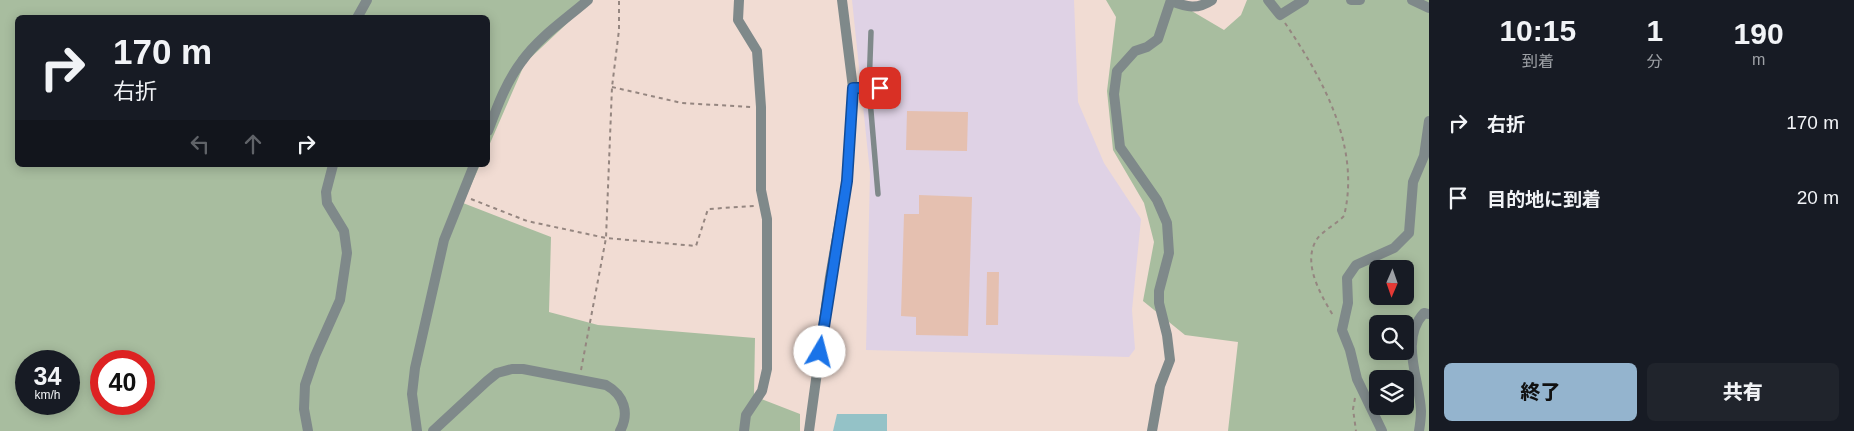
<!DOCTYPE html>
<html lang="ja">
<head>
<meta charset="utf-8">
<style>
	:root { --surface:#171b24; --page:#20242c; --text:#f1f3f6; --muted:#9ea1a6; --accent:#94b4ce }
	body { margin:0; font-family:Helvetica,"Noto Sans JP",sans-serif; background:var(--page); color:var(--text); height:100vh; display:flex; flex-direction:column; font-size:19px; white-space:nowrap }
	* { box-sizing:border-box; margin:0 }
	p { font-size:16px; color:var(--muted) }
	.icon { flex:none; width:28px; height:28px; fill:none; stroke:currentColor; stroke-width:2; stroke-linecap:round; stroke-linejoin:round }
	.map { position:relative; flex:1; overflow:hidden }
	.drawer { display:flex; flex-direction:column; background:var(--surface); width:425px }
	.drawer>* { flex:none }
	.top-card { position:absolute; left:15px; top:15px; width:475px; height:152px; border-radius:8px; box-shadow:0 2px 12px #0003; background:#171b24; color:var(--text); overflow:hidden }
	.needle { width:32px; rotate:182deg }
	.fabs { position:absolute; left:1369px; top:260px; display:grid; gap:10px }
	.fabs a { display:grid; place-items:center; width:45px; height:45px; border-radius:8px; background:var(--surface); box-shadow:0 2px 12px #0003; font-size:25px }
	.speed { position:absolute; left:15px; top:350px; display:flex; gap:10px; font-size:25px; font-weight:700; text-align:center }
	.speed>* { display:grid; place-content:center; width:65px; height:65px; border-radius:50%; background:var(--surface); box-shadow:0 2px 12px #0003; line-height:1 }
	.speed small { font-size:12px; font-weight:400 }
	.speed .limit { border:8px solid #d22; background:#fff; color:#111 }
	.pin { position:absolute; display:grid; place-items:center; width:42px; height:42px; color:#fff; margin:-21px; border-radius:10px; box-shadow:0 2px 8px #0006 }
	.me { position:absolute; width:55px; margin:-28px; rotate:8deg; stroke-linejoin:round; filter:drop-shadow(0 0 4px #0008) }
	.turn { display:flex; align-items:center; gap:18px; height:105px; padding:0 15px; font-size:22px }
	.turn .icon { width:65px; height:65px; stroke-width:2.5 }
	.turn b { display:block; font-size:35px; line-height:42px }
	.lanes { display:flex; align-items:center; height:48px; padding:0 15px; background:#0003; justify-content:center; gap:25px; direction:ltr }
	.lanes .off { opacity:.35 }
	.eta { display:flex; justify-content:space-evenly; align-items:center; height:85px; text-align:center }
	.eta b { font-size:30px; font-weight:800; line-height:35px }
	.cta { display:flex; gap:10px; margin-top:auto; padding:10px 15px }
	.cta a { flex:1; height:58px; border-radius:8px; background:var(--accent); color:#111; font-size:20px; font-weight:800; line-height:58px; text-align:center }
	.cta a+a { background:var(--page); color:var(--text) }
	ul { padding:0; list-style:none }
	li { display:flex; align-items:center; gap:15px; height:75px; padding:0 15px }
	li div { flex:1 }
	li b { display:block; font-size:19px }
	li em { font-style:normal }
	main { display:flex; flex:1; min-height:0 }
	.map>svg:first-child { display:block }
	.industrial { fill:#dfd2e5 }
	.green { fill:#a8bd9f; fill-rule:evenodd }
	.water { fill:#94c2c7 }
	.building { fill:#e5c0b0 }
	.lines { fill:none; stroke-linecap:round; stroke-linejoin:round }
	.path { stroke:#958680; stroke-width:2; stroke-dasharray:4 4; stroke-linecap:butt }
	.service { stroke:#7f898a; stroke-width:5.5 }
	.minor { stroke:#7f898a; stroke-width:10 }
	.tertiary { stroke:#7f898a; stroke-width:10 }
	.route-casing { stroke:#114b97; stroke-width:12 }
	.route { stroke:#1a73e8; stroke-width:9 }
</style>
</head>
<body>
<main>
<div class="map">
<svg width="1429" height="431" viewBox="0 0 1429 431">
	<rect width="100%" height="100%" fill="#f1dcd3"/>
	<!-- industrial -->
	<polygon class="industrial" points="852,0 1074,0 1078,102 1104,163 1141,219 1132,310 1135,349 1129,357 866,350 870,173"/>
	<!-- green -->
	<g class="green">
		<path d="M 0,0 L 592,0 L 525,63 L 488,148 L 488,18 L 18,18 L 18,165 L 480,165 L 463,203 L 551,237 L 549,312 L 598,325 L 755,338 L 754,396 L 800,414 L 800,431 L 0,431 ZM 26,361 L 69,361 L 69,404 L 26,404 ZM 101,361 L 144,361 L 144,404 L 101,404 Z"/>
		<path d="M 1106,0 L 1173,0 L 1224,30 L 1241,15 L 1247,0 L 1429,0 L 1429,431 L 1228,431 L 1238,342 L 1185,335 L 1143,301 L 1154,242 L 1144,203 L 1113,150 L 1107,91 L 1116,17 ZM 1378,269 L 1405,269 L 1405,296 L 1378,296 ZM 1378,324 L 1405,324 L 1405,351 L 1378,351 ZM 1378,379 L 1405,379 L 1405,406 L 1378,406 Z"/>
	</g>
	<!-- water -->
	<polygon class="water" points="837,414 887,414 887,431 833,431"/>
	<!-- building -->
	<g class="building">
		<polygon points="907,111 968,112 967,151 906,150"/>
		<polygon points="919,195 972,197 968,336 916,335 916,317 901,316 904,214 919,214"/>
		<polygon points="987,272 999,272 998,325 986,325"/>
	</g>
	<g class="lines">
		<!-- path -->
		<g class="path">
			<path d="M 1285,23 C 1323,79 1361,147 1344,216 C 1336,224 1323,231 1317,239 C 1301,263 1322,297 1334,317"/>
			<polyline points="612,87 682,103 751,107"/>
			<polyline points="471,199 527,221 606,238 696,246 708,209 755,206"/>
			<polyline points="581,370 606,238 612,87 619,30 619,0"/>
			<polyline points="1355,398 1353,409 1356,431"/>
		</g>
		<!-- service -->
		<g class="service">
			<polyline points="871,32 869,88 878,194"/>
			<polyline points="853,88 890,89"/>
		</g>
		<!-- minor -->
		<g class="minor">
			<polyline points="739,0 738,20 757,51 761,107 761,190 767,219 767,369 762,391 746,415 744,431"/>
			<polyline points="1268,0 1280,15 1304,0"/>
			<polyline points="1351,0 1360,0"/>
			<polyline points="1412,0 1429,8"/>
			<path d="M 1171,1 C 1187,7 1197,10 1212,0"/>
			<polyline points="357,18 367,0"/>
			<path d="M 488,131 C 497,107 506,82 522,61 C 539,37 566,19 588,0"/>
			<polyline points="308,431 304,409 305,385 315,356 340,300 347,253 344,231 327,203 326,192 333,165"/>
			<polyline points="417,431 412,394 415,368 444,240 474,165"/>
			<path d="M 433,431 L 487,381 L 497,373 L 512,369 L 523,369 L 606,385 C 624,395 630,413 620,431"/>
			<polyline points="1152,431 1160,386 1170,360 1167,335 1159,303 1159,291 1169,253 1167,223 1157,200 1120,147 1114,94 1117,71 1135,51 1147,47 1158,39 1171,0"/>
			<polyline points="1382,431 1357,379 1350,350 1342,330 1348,303 1347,278 1356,265 1394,248 1409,233 1413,182 1424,156 1429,121"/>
			<path d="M 1419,431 C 1420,425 1421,418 1421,411 C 1420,381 1399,340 1424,313 L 1429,314"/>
		</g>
		<!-- tertiary -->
		<polyline class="tertiary" points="809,431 830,277 847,181 853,88 842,0"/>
	</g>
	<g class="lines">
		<!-- route casing -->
		<g class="route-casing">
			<polyline id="route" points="820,352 847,181 853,88 880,88"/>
		</g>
		<!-- route -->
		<use href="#route" class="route"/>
	</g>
</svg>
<div class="fabs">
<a><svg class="needle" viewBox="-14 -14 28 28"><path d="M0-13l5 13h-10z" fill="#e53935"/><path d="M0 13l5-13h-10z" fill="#9ea1a6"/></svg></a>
<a><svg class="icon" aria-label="search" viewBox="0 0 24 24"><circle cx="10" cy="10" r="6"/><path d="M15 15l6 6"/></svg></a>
<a><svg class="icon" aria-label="layers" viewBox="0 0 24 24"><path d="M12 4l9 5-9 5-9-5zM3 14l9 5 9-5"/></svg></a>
</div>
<div class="speed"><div>34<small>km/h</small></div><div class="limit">40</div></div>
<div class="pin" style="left:880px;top:88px;background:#d93025"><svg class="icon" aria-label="arrive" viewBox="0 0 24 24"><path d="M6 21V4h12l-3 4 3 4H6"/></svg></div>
<svg class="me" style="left:820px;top:352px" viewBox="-20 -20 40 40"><circle r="19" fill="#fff"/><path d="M0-13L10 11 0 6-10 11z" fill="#1a73e8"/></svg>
<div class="top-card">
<div class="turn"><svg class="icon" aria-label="right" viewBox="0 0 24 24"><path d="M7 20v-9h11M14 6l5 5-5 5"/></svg><div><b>170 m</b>右折</div></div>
<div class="lanes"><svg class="icon off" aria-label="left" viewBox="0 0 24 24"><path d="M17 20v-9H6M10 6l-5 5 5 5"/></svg><svg class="icon off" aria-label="ahead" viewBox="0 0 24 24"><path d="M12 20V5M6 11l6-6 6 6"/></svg><svg class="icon" aria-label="right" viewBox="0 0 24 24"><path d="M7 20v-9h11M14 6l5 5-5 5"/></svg></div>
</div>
</div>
<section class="drawer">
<div class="eta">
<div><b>10:15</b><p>到着</p></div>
<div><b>1</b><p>分</p></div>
<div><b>190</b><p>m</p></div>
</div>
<ul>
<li><svg class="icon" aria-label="right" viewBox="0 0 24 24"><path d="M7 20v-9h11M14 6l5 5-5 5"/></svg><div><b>右折</b></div><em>170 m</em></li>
<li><svg class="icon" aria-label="arrive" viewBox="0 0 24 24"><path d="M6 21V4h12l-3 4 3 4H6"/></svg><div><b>目的地に到着</b></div><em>20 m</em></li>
</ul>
<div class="cta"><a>終了</a><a>共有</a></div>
</section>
</main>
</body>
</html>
